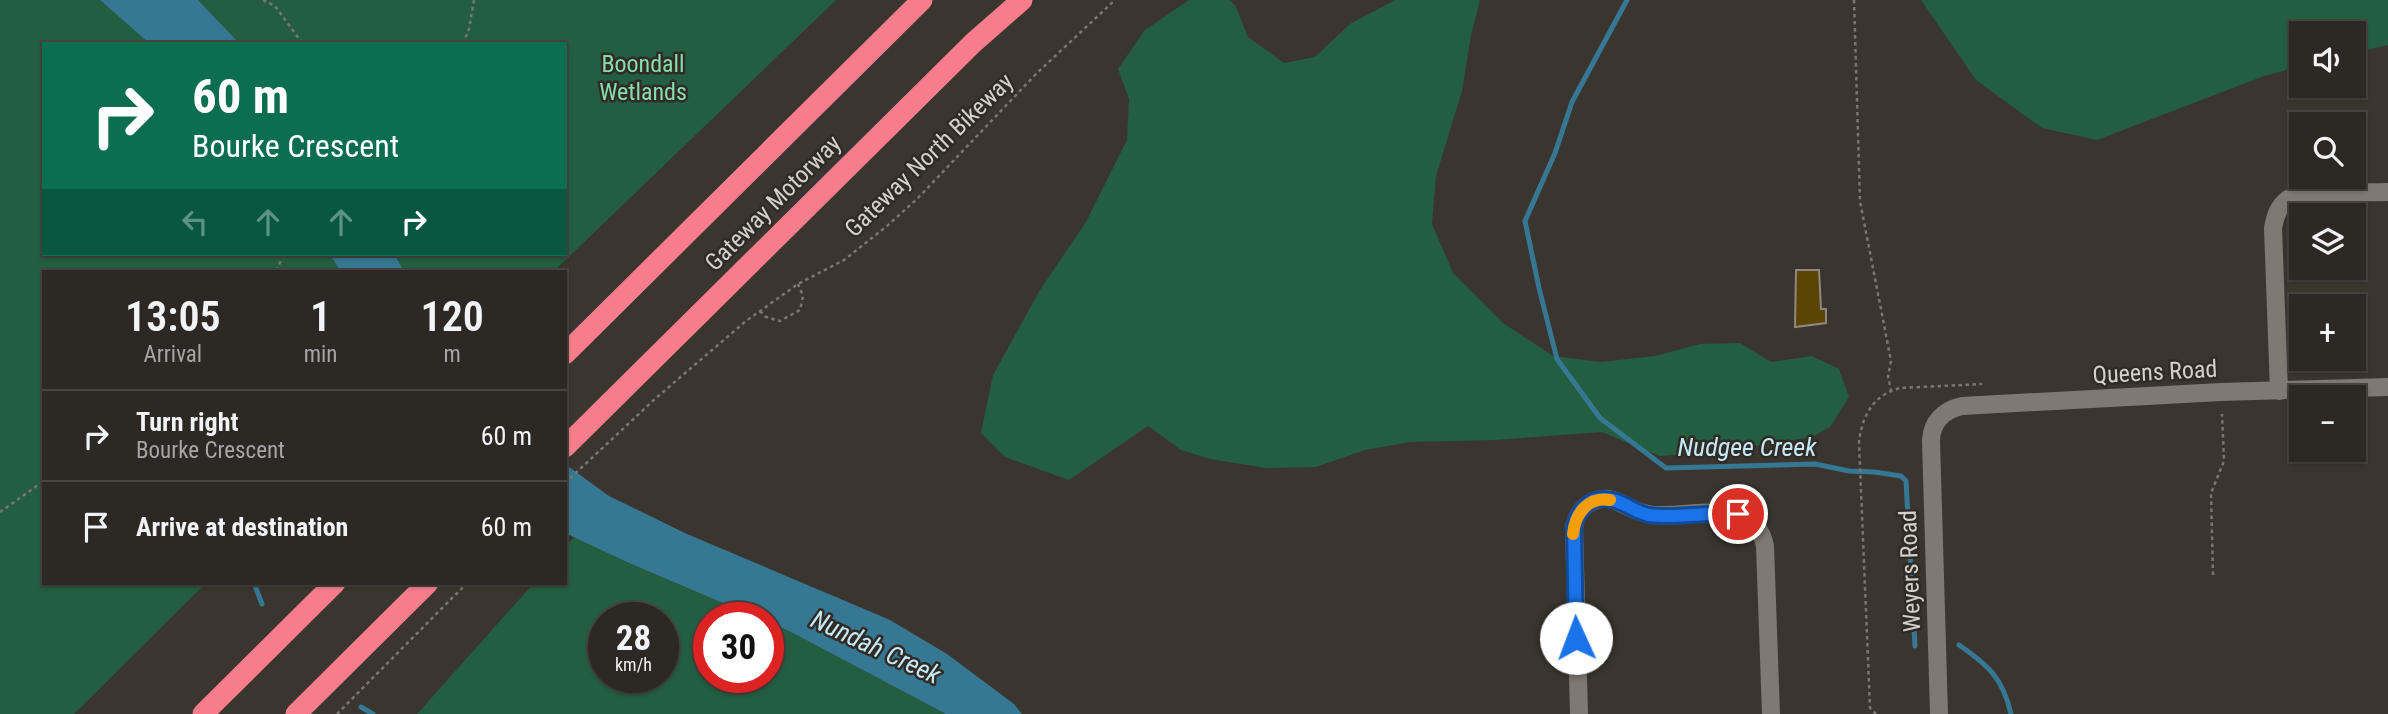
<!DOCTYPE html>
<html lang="en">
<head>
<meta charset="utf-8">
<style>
	:root { --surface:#2c2823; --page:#383430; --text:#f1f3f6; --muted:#a6a6a6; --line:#484441 }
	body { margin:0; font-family:"Roboto Condensed",sans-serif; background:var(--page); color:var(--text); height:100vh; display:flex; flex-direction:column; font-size:26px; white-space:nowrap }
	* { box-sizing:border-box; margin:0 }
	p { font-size:23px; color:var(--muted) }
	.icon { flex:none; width:38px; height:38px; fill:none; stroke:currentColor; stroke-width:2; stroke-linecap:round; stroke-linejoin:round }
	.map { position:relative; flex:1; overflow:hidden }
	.drawer { position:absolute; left:42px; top:270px; width:525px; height:315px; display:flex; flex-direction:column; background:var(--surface); border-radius:0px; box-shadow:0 2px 5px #0004,0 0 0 2px var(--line) }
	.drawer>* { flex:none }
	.hud { position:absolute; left:42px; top:42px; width:525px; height:214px; border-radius:0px; box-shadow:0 2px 5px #0004,0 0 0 2px var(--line); background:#0b6e4f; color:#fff; overflow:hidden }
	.controls { position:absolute; left:2289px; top:21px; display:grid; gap:14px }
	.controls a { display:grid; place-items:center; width:77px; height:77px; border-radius:0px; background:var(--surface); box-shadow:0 2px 5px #0004,0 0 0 2px var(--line); font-size:35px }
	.speed { position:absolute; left:588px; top:602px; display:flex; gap:14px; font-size:35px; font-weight:700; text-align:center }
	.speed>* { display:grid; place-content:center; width:91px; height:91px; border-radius:50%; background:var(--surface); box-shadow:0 2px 5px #0004,0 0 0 2px var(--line); line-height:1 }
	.speed small { font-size:18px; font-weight:400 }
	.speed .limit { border:10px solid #d22; background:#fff; color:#111 }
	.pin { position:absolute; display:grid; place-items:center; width:60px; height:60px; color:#fff; margin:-30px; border:4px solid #fff; border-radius:50%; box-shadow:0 2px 7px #0007 }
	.me { position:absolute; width:77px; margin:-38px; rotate:358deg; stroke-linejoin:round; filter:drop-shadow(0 0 5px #0008) }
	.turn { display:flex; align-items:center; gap:24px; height:147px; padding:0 35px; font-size:32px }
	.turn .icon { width:91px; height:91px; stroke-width:2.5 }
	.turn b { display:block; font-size:49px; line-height:60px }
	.lanes { display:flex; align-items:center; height:66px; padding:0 35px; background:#0003; justify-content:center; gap:35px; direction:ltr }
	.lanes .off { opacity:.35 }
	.eta { display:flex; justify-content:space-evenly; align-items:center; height:119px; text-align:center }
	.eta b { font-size:42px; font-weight:600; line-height:49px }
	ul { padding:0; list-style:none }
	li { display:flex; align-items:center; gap:21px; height:91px; padding:0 35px; border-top:2px solid var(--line) }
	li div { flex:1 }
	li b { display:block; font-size:26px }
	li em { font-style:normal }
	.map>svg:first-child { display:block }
	.green { fill:#235e40; fill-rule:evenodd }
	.water { fill:#367894 }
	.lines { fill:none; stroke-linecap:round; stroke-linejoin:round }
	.stream { stroke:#367894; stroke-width:5 }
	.building { fill:#5c4405; stroke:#8d8981; stroke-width:2 }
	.path { stroke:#7a7671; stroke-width:2.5; stroke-dasharray:3.5 3.5; stroke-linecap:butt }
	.street { stroke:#7e7a72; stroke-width:18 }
	.highway { stroke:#f77d8b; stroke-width:21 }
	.route-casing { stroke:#114b97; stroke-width:18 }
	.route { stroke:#1a73e8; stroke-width:12 }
	.slow { stroke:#f59e0b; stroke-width:12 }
	.labels { text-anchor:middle; stroke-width:5; stroke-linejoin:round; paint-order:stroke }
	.park-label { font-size:24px; fill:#87dead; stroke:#302c25 }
	.street-label { font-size:24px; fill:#d4d1cd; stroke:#302c25 }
	.water-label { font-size:26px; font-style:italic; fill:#c6e9fa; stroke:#302c25 }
</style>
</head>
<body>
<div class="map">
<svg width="2388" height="714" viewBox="0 0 2388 714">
	<rect width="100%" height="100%" fill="#3a362f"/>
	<!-- green -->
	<g class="green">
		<polygon points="0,0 100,0 150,44 44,44 44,254 329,254 341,271 44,271 44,583 206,583 74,714 0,714"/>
		<polygon points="198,0 836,0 554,271 404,271 394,254 565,254 565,44 240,44"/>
		<polygon points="1189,0 1229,0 1235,5 1248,37 1284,63 1315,57 1350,24 1395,0 1480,0 1471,35 1462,91 1436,176 1432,224 1453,273 1503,323 1553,356 1601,362 1655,356 1700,344 1740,343 1771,362 1812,356 1839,369 1849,397 1830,427 1812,437 1714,452 1659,456 1602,432 1494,440 1410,442 1365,450 1316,467 1266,468 1210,459 1181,450 1148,426 1069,480 1005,457 981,433 993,375 1040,290 1086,222 1127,140 1129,99 1118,69 1145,30"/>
		<polygon points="1921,0 2388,0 2388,45 2354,53 2354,33 2301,33 2301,66 2264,76 2097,140 2042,128 1976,80"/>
		<path d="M 574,537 L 629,563 L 758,618 L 709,618 L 709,677 L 768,677 L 768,622 L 791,632 L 946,714 L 417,714 L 534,583 L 565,583 L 565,547 ZM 604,618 L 663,618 L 663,677 L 604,677 Z"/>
	</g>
	<!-- water -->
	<g class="water">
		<polygon points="100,0 198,0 240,44 150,44"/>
		<polygon points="329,254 394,254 404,271 341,271"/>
		<polygon points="565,464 609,496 687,534 890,620 947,654 1014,704 1022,714 946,714 791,632 768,622 768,618 758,618 629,563 565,533"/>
	</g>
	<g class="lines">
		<!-- stream -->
		<g class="stream">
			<polyline points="1627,0 1572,102 1555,153 1525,221 1539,288 1557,359 1600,418 1666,468 1815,464 1849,471 1874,472 1901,476 1906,481 1915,646"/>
			<polyline points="254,583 262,604"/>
			<path d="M 1959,645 C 1988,665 2003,678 2011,714"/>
			<polyline points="361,707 373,714"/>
		</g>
	</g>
	<!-- building -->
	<polygon class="building" points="1796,270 1819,270 1821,309 1826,309 1826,323 1795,327"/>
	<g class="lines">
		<!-- path -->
		<g class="path">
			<polyline points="263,0 275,6 303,44"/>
			<polyline points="1854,0 1860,201 1891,361 1888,377 1891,390"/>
			<polyline points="463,44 469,29 474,0"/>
			<polyline points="277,271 283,254"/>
			<polyline points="760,311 766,317 780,321 800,310 803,296 798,284"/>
			<polyline points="565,483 656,398 746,321 798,284 844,260 887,226 917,199 1037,73 1115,0"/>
			<polyline points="0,512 44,481"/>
			<polyline points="2213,575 2211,493 2224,461 2222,414"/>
			<polyline points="337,714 467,583"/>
			<path d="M 1876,714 L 1870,708 L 1859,442 C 1862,416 1873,395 1900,388 L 1982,384"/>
		</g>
		<!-- street -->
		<g class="street">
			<path d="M 2279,391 L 2273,228 C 2275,217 2278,206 2288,199 C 2303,190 2367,193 2388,192"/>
			<path d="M 1579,714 L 1574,528 C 1576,515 1584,504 1597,500 C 1615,494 1630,512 1648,514 C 1686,521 1754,492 1765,546 L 1771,714"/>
			<path d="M 1939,714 L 1931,440 C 1932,422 1944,410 1962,406 L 2221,392 L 2388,387"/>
		</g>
		<!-- highway -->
		<g class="highway">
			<polyline points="565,354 922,0"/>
			<polyline points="565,447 973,43 1022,0"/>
			<polyline points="203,714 335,583"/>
			<polyline points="296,714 428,583"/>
		</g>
	</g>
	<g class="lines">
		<!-- route casing -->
		<g class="route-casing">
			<path id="route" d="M 1576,638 L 1574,528 C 1576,514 1587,499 1603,499 C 1620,498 1633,512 1649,515 C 1678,519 1708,511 1738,514"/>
		</g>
		<!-- route -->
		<use href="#route" class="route"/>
		<!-- slow -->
		<path class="slow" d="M 1573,534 C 1575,514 1588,496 1610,500"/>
	</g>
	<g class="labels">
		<!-- park labels -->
		<g class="park-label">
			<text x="643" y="72">Boondall<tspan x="643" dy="28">Wetlands</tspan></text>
		</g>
		<!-- street labels -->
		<g class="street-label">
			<text transform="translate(929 155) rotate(-44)" y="8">Gateway North Bikeway</text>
			<text transform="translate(773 203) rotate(-45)" y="8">Gateway Motorway</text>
			<text transform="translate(2155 372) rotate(-3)" y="8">Queens Road</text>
			<text transform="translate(1910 571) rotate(-92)" y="8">Weyers Road</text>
		</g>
		<!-- water labels -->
		<g class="water-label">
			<text x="1747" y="456">Nudgee Creek</text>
			<text transform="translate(876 647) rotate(25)" y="9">Nundah Creek</text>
		</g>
	</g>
</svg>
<div class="controls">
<a><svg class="icon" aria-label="sound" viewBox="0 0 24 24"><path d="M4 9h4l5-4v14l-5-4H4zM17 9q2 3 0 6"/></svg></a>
<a><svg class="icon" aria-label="search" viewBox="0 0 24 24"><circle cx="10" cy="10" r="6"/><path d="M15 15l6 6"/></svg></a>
<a><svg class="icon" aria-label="layers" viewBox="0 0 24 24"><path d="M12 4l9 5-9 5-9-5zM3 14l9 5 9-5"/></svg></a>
<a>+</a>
<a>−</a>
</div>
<div class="speed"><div>28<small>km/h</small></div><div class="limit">30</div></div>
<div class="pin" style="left:1738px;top:514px;background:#d93025"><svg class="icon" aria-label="arrive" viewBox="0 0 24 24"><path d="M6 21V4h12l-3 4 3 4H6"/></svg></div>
<svg class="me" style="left:1576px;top:638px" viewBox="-20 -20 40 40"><circle r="19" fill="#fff"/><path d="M0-13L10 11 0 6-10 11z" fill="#1a73e8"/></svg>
<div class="hud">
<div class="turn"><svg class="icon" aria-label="right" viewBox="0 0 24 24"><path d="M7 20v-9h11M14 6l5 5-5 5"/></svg><div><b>60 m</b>Bourke Crescent</div></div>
<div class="lanes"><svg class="icon off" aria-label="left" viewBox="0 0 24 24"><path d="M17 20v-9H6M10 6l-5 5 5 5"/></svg><svg class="icon off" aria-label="ahead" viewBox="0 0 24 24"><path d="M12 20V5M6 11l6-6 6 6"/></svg><svg class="icon off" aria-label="ahead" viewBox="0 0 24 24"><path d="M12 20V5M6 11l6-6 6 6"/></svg><svg class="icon" aria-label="right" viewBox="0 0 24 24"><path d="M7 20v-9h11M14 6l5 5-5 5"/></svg></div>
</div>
<section class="drawer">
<div class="eta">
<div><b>13:05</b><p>Arrival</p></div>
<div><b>1</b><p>min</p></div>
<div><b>120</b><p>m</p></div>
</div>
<ul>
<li><svg class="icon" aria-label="right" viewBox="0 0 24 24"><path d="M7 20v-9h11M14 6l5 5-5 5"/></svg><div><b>Turn right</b><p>Bourke Crescent</p></div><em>60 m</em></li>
<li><svg class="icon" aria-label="arrive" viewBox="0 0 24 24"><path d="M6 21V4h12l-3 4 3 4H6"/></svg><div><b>Arrive at destination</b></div><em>60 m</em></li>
</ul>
</section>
</div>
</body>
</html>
